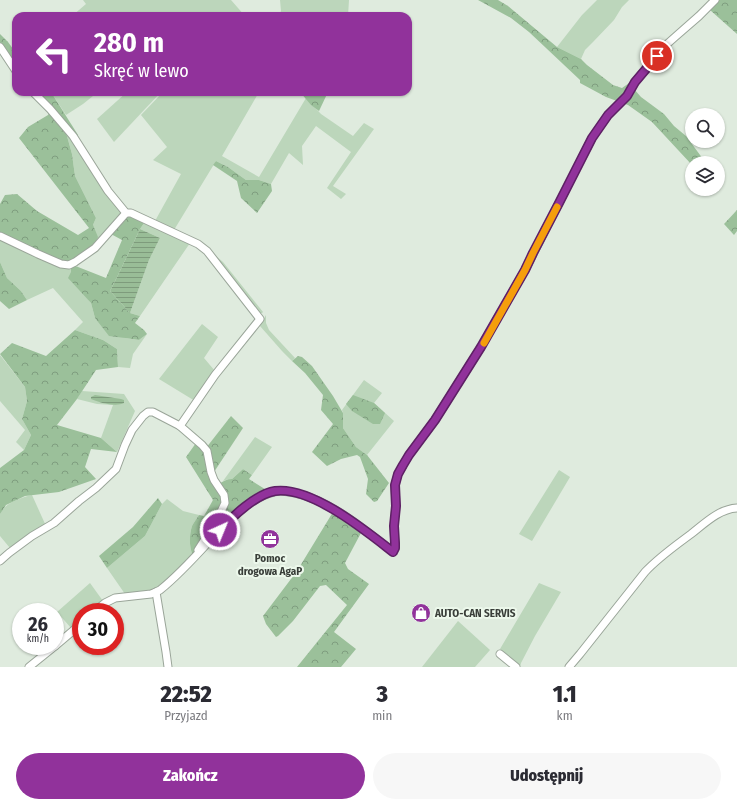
<!DOCTYPE html>
<html lang="pl">
<head>
<meta charset="utf-8">
<style>
	:root { --surface:#fff; --page:#f7f7f7; --text:#2b2b33; --muted:#7c7c81; --accent:#91329b }
	body { margin:0; font-family:"Fira Sans Condensed",sans-serif; background:var(--page); color:var(--text); height:100vh; display:flex; flex-direction:column; font-size:15px; white-space:nowrap }
	* { box-sizing:border-box; margin:0 }
	p { font-size:13px; color:var(--muted) }
	.icon { flex:none; width:22px; height:22px; fill:none; stroke:currentColor; stroke-width:2; stroke-linecap:round; stroke-linejoin:round }
	.map { position:relative; height:667px; overflow:hidden }
	.drawer { display:flex; flex-direction:column; background:var(--surface); flex:1 }
	.drawer>* { flex:none }
	.banner { position:absolute; left:12px; top:12px; width:400px; height:84px; border-radius:12px; box-shadow:0 1px 3px #0004; background:#91329b; color:#fff; overflow:hidden }
	.fabs { position:absolute; left:685px; top:108px; display:grid; gap:8px }
	.fabs a { display:grid; place-items:center; width:40px; height:40px; border-radius:50%; background:var(--surface); box-shadow:0 1px 3px #0004; font-size:20px }
	.speed { position:absolute; left:12px; top:603px; display:flex; gap:8px; font-size:20px; font-weight:700; text-align:center }
	.speed>* { display:grid; place-content:center; width:52px; height:52px; border-radius:50%; background:var(--surface); box-shadow:0 1px 3px #0004; line-height:1 }
	.speed small { font-size:10px; font-weight:400 }
	.speed .limit { border:6px solid #d22; background:#fff; color:#111 }
	.pin { position:absolute; display:grid; place-items:center; width:34px; height:34px; color:#fff; margin:-17px; border:2px solid #fff; border-radius:50%; box-shadow:0 1px 4px #0007 }
	.me { position:absolute; width:44px; margin:-22px; rotate:44deg; stroke-linejoin:round; filter:drop-shadow(0 0 3px #0008) }
	.turn { display:flex; align-items:center; gap:14px; height:84px; padding:0 16px; font-size:18px }
	.turn .icon { width:52px; height:52px; stroke-width:2.5 }
	.turn b { display:block; font-size:28px; line-height:34px }
	.eta { display:flex; justify-content:space-evenly; align-items:center; height:68px; text-align:center }
	.eta b { font-size:24px; font-weight:800; line-height:28px }
	.cta { display:flex; gap:8px; margin-top:auto; padding:8px 16px }
	.cta a { flex:1; height:46px; border-radius:24px; background:var(--accent); color:#fff; font-size:16px; font-weight:800; line-height:46px; text-align:center }
	.cta a+a { background:var(--page); color:var(--text) }
	.map>svg:first-child { display:block }
	.grass { fill:#bcd6bb }
	.forest { fill:url(#forest-crowns) }
	.water { fill:url(#water-rules) }
	.lines { fill:none; stroke-linecap:round; stroke-linejoin:round }
	.minor-casing { stroke:#9aa599; stroke-width:9 }
	.minor { stroke:#fff; stroke-width:7 }
	.route-casing { stroke:#5e2065; stroke-width:10 }
	.route { stroke:#91329b; stroke-width:7 }
	.slow { stroke:#f59e0b; stroke-width:7 }
	.labels { text-anchor:middle; stroke-width:4; stroke-linejoin:round; paint-order:stroke }
	.poi-label { font-size:11px; font-weight:bold; fill:#393e39; stroke:#ecf8eb }
</style>
</head>
<body>
<div class="map">
<svg width="737" height="667" viewBox="0 0 737 667">
	<defs>
		<pattern id="forest-crowns" width="20" height="18" patternUnits="userSpaceOnUse"><rect width="20" height="18" fill="#9bc09a"/><path d="M2 6a3 3 0 1 1 6 0M12 15a3 3 0 1 1 6 0" fill="none" stroke="#7f9d7f"/></pattern>
		<pattern id="water-rules" width="6" height="5" patternUnits="userSpaceOnUse"><rect width="6" height="5" fill="#99bd97"/><path d="M0 2.5h6" fill="none" stroke="#7e9b7c"/></pattern>
	</defs>
	<rect width="100%" height="100%" fill="#dfebde"/>
	<!-- grass -->
	<g class="grass">
		<polygon points="83,0 231,0 245,16 72,16 86,4"/>
		<polygon points="280,0 349,0 348,16 279,16 281,11"/>
		<polygon points="597,0 629,0 622,7 614,20 593,42 585,50 581,59 557,47 582,15"/>
		<polygon points="51,92 98,92 83,104 66,115"/>
		<polygon points="127,92 161,92 114,142 97,119"/>
		<polygon points="163,92 259,92 222,156 259,177 306,98 321,114 353,136 364,123 374,129 333,186 346,194 341,199 327,188 351,152 316,126 302,146 303,165 289,153 271,184 259,180 246,180 228,167 216,161 174,230 155,221 181,174 153,160 167,147 141,115"/>
		<polygon points="65,129 123,213 94,246 93,225 96,218 75,176 72,154"/>
		<polygon points="144,223 190,243 140,316 130,313 149,260 160,238 140,229"/>
		<polygon points="0,238 71,267 71,272 84,294 91,303 95,318 125,338 139,340 147,334 133,354 130,368 118,367 117,349 103,340 75,330 83,322 53,288 27,300 21,291 7,278 0,262"/>
		<polygon points="210,251 223,262 263,312 262,313 257,313"/>
		<polygon points="266,315 266,323 269,330 295,358 292,361 282,351 260,326"/>
		<polygon points="202,324 218,337 204,358 215,371 195,401 159,379"/>
		<polygon points="0,355 25,387 27,401 22,419 31,435 24,450 16,442 25,430 0,401"/>
		<polygon points="364,380 382,393 374,403 394,421 367,455 356,447 343,428 343,413 342,410"/>
		<polygon points="82,391 124,394 135,411 117,452 101,438 113,405 97,404 77,399"/>
		<polygon points="255,437 272,447 252,475 243,469 232,479 229,479 223,481"/>
		<polygon points="559,470 570,477 532,541 519,534"/>
		<path d="M 32,495 L 46,526 L 25,538 L 10,548 L 0,536 C 0,531 0,518 0,514 C 3,504 22,497 32,495 Z"/>
		<path d="M 167,499 L 183,511 L 199,515 C 197,518 194,522 192,526 C 189,536 189,547 193,556 L 156,590 L 125,594 L 107,568 L 145,536 L 162,504 Z"/>
		<polygon points="90,583 103,601 90,612 81,612 81,620 71,628 57,612"/>
		<polygon points="539,583 561,592 535,636 521,663 520,667 500,649"/>
		<polygon points="458,621 490,650 475,667 422,667"/>
	</g>
	<!-- forest -->
	<g class="forest">
		<polygon points="478,0 498,0 508,6 557,47 581,59 587,65 613,85 622,88 632,81 634,89 641,97 664,114 674,126 686,136 703,159 703,163 692,163 692,165 652,122 628,105 606,97 580,83 580,80 529,32 511,18"/>
		<polygon points="712,0 737,0 737,34 710,10"/>
		<polygon points="0,34 8,42 16,53 16,68 0,45"/>
		<polygon points="36,92 51,92 78,135 75,136"/>
		<polygon points="300,92 328,92 319,111 311,105"/>
		<polygon points="50,111 65,129 72,154 75,176 96,218 93,225 98,237 94,246 69,263 62,262 0,234 0,204 5,195 17,194 37,211 78,235 89,228 19,138 28,127 48,115"/>
		<polygon points="216,161 228,167 246,180 259,180 271,184 272,191 257,213 241,198 237,181 213,165"/>
		<polygon points="737,210 737,231 734,235 724,224"/>
		<polygon points="126,215 144,223 140,229 119,273 110,291 130,313 140,316 135,323 144,330 147,334 139,340 125,338 109,336 95,318 91,303 68,278 71,272 71,267 73,265 106,278 122,240 109,233"/>
		<polygon points="0,262 7,278 21,291 27,300 9,309 0,301"/>
		<polygon points="75,330 103,340 117,349 118,367 96,370 77,399 57,425 101,438 117,452 91,449 85,467 96,479 59,492 25,496 6,505 0,514 0,468 24,450 31,435 22,419 27,401 25,387 0,354 12,343 46,356"/>
		<polygon points="298,356 302,357 312,366 333,396 343,413 343,428 356,447 367,455 389,483 377,501 374,502 366,494 368,479 360,457 357,455 341,459 327,466 312,452 333,424 321,410 323,395 305,373 292,361"/>
		<polygon points="353,395 374,403 385,413 380,424 373,424 352,411 346,404"/>
		<polygon points="231,416 243,428 214,472 206,448"/>
		<path d="M 196,443 L 204,452 L 219,484 C 223,481 227,479 232,479 L 243,469 L 252,475 L 249,479 L 268,491 L 193,556 C 189,547 189,536 192,526 C 194,522 197,518 199,515 L 204,516 L 213,500 L 186,457 Z"/>
		<polygon points="158,498 162,504 145,536 107,568 99,556 133,527"/>
		<polygon points="333,512 362,531 345,563 348,569 369,584 334,632 356,649 341,667 297,667 347,605 326,585 320,586 293,621 278,636 276,637 266,624 263,616 297,571"/>
	</g>
	<!-- water -->
	<g class="water">
		<polygon points="140,229 160,238 149,260 130,313 110,291 119,273"/>
		<path d="M 95,395 L 121,399 L 124,400 L 124,403 C 116,407 100,403 91,399 L 91,397 Z"/>
	</g>
	<g class="lines">
		<!-- minor casing -->
		<g class="minor-casing">
			<g id="minor">
				<polyline points="0,47 16,71"/>
				<polyline points="33,92 50,109 73,136 108,191 126,213 131,213 198,244 207,251 260,319 215,375 180,426"/>
				<polyline points="0,236 38,254 61,264 69,265 75,262 95,248 126,213"/>
				<polyline points="0,561 9,553 32,536 54,523 79,501 96,488 116,469 125,445 132,430 143,416 148,412 153,412 180,426 202,445 207,451 211,472 214,480 224,495 225,503 217,520 198,550"/>
				<polyline points="156,592 166,652 168,667"/>
				<path d="M 94,612 L 105,603 L 115,598 L 151,594 L 156,592 L 160,590 C 185,570 206,544 228,521 C 239,511 259,495 274,492 C 281,490 288,492 295,493 C 331,501 364,529 393,552 L 395,548 L 394,526 L 396,506 L 395,485 L 398,474 L 409,455 L 435,420 L 481,347 L 525,270 L 592,138 L 608,115 L 627,96 L 635,82 L 666,45 L 675,37 L 699,16 L 715,0"/>
				<polyline points="55,646 81,624"/>
				<polyline points="500,654 516,667"/>
				<polyline points="29,667 55,646"/>
				<path d="M 569,667 L 580,654 L 645,572 C 659,557 675,546 691,534 C 705,523 719,509 737,508"/>
			</g>
		</g>
		<!-- minor -->
		<use href="#minor" class="minor"/>
	</g>
	<g class="lines">
		<!-- route casing -->
		<g class="route-casing">
			<path id="route" d="M 220,530 C 232,517 256,494 275,491 C 311,486 366,531 393,552 L 395,548 L 395,543 L 394,526 L 396,506 L 395,485 L 398,474 L 403,465 L 409,455 L 435,420 L 481,347 L 525,270 L 533,253 L 559,203 L 592,138 L 608,115 L 627,96 L 635,82 L 657,56"/>
		</g>
		<!-- route -->
		<use href="#route" class="route"/>
		<!-- slow -->
		<polyline class="slow" points="484,343 525,270 533,253 557,207"/>
	</g>
	<!-- icons -->
	<defs>
		<g id="office-disc" transform="scale(1)"><circle r="9.5" fill="#91329b" stroke="#ecf8eb"/><path d="M-6-3h4V-5.5h4V-3h4V5H-6ZM-1-4.5V-3h2v-1.5ZM-6 0V1H6V0Z" fill="#fff"/></g>
		<g id="shop-disc" transform="scale(1)"><circle r="9.5" fill="#91329b" stroke="#ecf8eb"/><path d="M-5-2.5h2.3a2.7 3.5 0 0 1 5.4 0H5L5.5 6h-11ZM-1.5-2.5h3a1.5 2.3 0 0 0-3 0Z" fill="#fff"/></g>
	</defs>
	<g fill-rule="evenodd">
		<use href="#office-disc" x="270" y="539"/>
		<use href="#shop-disc" x="421" y="613"/>
	</g>
	<g class="labels">
		<!-- poi labels -->
		<g class="poi-label">
			<text x="270" y="562">Pomoc<tspan x="270" dy="13">drogowa AgaP</tspan></text>
			<text x="435" y="617" text-anchor="start">AUTO-CAN SERVIS</text>
		</g>
	</g>
</svg>
<div class="fabs">
<a><svg class="icon" aria-label="search" viewBox="0 0 24 24"><circle cx="10" cy="10" r="6"/><path d="M15 15l6 6"/></svg></a>
<a><svg class="icon" aria-label="layers" viewBox="0 0 24 24"><path d="M12 4l9 5-9 5-9-5zM3 14l9 5 9-5"/></svg></a>
</div>
<div class="speed"><div>26<small>km/h</small></div><div class="limit">30</div></div>
<div class="pin" style="left:657px;top:56px;background:#d93025"><svg class="icon" aria-label="arrive" viewBox="0 0 24 24"><path d="M6 21V4h12l-3 4 3 4H6"/></svg></div>
<svg class="me" style="left:220px;top:530px" viewBox="-20 -20 40 40"><circle r="17" fill="#91329b" stroke="#fff" stroke-width="3"/><path d="M0-11L8 9 0 5-8 9z" fill="#fff"/></svg>
<div class="banner">
<div class="turn"><svg class="icon" aria-label="left" viewBox="0 0 24 24"><path d="M17 20v-9H6M10 6l-5 5 5 5"/></svg><div><b>280 m</b>Skręć w lewo</div></div>
</div>
</div>
<section class="drawer">
<div class="eta">
<div><b>22:52</b><p>Przyjazd</p></div>
<div><b>3</b><p>min</p></div>
<div><b>1.1</b><p>km</p></div>
</div>
<div class="cta"><a>Zakończ</a><a>Udostępnij</a></div>
</section>
</body>
</html>
